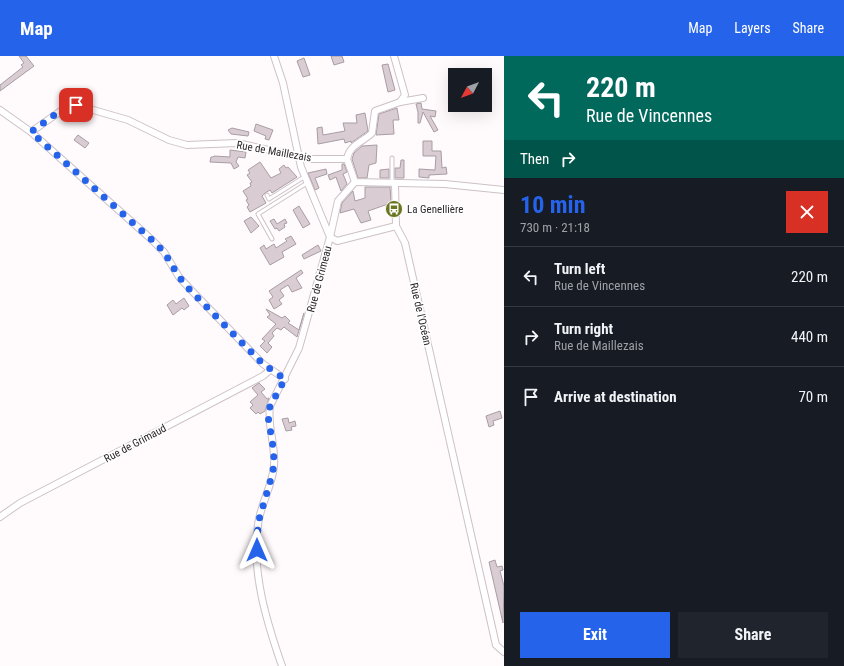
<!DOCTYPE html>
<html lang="en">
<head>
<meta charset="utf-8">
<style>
	:root { --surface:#171b24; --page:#20242c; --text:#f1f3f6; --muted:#9ea1a6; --line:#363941; --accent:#2563eb }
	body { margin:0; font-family:"Roboto Condensed",sans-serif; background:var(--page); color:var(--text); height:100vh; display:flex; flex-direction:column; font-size:15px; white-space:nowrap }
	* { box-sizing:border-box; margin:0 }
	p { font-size:13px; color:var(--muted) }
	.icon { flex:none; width:22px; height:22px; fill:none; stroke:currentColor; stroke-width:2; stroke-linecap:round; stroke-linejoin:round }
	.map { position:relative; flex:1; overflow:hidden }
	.side { display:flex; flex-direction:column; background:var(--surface); width:340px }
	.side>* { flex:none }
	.top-card { background:#00695c; color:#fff; overflow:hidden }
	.needle { width:26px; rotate:229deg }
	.tools { position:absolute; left:448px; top:12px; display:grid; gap:8px }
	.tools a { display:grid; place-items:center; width:44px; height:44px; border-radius:0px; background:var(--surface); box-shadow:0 4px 16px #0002; font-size:20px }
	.pin { position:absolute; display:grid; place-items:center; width:34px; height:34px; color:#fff; margin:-17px; border-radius:8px; box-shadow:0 2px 6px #0006 }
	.me { position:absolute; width:44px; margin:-22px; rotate:0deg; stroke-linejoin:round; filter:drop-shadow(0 0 3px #0008) }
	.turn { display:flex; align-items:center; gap:14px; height:84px; padding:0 16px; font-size:18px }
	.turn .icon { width:52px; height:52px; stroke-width:2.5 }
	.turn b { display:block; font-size:28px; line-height:34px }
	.then { display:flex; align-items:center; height:38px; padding:0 16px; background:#0003; gap:8px; font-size:15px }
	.round { display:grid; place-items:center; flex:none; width:42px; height:42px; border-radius:0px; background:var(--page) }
	.overview { display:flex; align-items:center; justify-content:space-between; height:68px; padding:0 16px }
	h1 { font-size:24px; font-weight:700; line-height:30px; color:var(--accent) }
	.action { display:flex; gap:8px; margin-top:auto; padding:8px 16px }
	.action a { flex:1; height:46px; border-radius:0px; background:var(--accent); color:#fff; font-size:16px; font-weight:700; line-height:46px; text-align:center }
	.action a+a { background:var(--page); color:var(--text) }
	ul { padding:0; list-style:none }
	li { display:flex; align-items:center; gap:12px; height:60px; padding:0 16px; border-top:1px solid var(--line) }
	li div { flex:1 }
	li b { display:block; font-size:15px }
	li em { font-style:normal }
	header { display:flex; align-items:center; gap:24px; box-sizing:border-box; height:56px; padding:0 20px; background:var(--accent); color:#fff }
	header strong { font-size:19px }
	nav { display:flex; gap:22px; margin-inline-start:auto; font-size:14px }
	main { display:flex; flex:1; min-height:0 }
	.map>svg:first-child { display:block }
	.building { fill:#d9cdd3; stroke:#a89da3 }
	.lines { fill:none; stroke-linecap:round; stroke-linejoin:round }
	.service-casing { stroke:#cdc1c7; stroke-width:5 }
	.minor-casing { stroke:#cdc1c7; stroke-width:8 }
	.service { stroke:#fff; stroke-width:3 }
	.minor { stroke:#fff; stroke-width:6 }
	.route { stroke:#2563eb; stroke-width:7; stroke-dasharray:0 12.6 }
	.labels { text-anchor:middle; stroke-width:3.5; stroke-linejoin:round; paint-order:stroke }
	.street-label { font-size:11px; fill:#2d282b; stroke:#fff }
	.poi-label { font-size:11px; fill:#2d282b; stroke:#fff; text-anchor:start }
</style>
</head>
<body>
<header>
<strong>Map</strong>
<nav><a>Map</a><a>Layers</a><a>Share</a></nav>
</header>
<main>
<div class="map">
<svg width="504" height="610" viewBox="0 0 504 610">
	<rect width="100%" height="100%" fill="#fffafc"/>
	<!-- building -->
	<g class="building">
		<polygon points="19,0 26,0 34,10 0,35 0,29 23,11 21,9 24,7"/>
		<polygon points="331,0 342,0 344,6 334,9"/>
		<polygon points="304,2 310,19 303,21 297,5"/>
		<polygon points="388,8 395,34 388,36 382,9"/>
		<polygon points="421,47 422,53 436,55 435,61 430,60 438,74 434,76 423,56 420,67 418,67 418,56 416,48"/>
		<polygon points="397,52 399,64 393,64 394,78 376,79 379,58"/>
		<polygon points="365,57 368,75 351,87 351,85 345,87 344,83 318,88 317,72 322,71 323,79 345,75 343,67 357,67 356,59"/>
		<polygon points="256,68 273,74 269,84 265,83 266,80 254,75"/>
		<polygon points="232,72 249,76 248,80 231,78 228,74"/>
		<polygon points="78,79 89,87 85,92 74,84"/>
		<polygon points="423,85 432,85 432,95 441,95 442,112 446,111 447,118 429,119 429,122 419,121 419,113 435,114 436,100 423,100"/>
		<polygon points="377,89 376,107 369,109 367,122 358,122 352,103 354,97 362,90"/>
		<polygon points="230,94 246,96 245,102 238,101 236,106 239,110 234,113 231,107 210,106 211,101 213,101 214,100 230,101"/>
		<polygon points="401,104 404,104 404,122 395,122 395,112 400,112"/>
		<polygon points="260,106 271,122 281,117 279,113 284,109 286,112 288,111 297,121 272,137 270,134 265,137 262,140 266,147 250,156 247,151 249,149 246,144 248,143 243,135 251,130 250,127 252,126 247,119 250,117 248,114"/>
		<polygon points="342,108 344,108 347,116 343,118 347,128 341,135 336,121 330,124 328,119 342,114"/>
		<polygon points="326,113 327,118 315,122 319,132 315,134 308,117"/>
		<polygon points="389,113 389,122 380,122 380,114"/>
		<polygon points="365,131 390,131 391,147 368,155 371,164 361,167 354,153 340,157 342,147 353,135 355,145 365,142"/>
		<polygon points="299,150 310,168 303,172 293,154"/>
		<polygon points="251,161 259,170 251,177 244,165"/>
		<polygon points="274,163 277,168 285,163 287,167 284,168 285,171 279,175 277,172 275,173 270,165"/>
		<polygon points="291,180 296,188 282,196 284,201 270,209 260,192 264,189 266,193 274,188 276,192 287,185 285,183"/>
		<polygon points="318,189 321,195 304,203 302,199"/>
		<polygon points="301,214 303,217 296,222 302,232 292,236 288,229 280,234 284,240 279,244 282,248 274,253 269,244 273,241 269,235"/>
		<polygon points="184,242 189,250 184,254 182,252 173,259 167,249 173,244 176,248"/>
		<polygon points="266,253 282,262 285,260 290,265 288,267 299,274 304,257 297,281 284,271 281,274 277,272 272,277 274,280 268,287 272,291 267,297 260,290 265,285 262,283 276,268 267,261 270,259"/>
		<polygon points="259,327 265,333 261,336 267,343 269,342 265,355 260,358 258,356 256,358 250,352 253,349 250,346 258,339 252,332"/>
		<polygon points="500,355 502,362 493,365 494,369 489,371 486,360"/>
		<polygon points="288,362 289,367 295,365 296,370 291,371 292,374 286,375 282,363"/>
		<polygon points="495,504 497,511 502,510 503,514 500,515 504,530 503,567 489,506"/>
	</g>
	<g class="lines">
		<!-- service casing -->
		<g class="service-casing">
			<g id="service">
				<polyline points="392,102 392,127"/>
				<polyline points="267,139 269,143 304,121"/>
				<polyline points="272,183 258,158 307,127"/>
			</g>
		</g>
		<!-- minor casing -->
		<g class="minor-casing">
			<g id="minor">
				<polyline points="274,0 283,27 301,111 330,181 337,185 396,170 405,187 496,589 504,596"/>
				<polyline points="394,0 405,39 400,46"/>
				<polyline points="0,54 31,76 65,52 76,49 128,64 169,84 187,89 237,87 310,103 347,103 355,126 445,128 504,134"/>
				<polyline points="31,76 151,183 164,196 179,221 191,234 263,308 285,323"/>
				<path d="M 347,103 C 349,89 363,86 372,77 L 375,55 L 400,46 L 423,42"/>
				<polyline points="395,127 396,170"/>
				<polyline points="0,461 20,447 263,320 270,314"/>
				<path d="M 282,610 C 267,567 251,516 258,469 C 260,449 272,431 274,410 C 276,390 267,370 270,350 L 299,292 L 330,181 L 338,145 L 355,126"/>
			</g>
		</g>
		<!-- service -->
		<use href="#service" class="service"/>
		<!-- minor -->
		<use href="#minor" class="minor"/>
	</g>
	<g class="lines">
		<!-- route -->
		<polyline class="route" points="76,49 64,52 31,76 151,183 164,196 179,221 190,234 263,308 285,323 270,350 268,360 274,397 273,416 258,467 257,494"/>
	</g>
	<!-- icons -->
	<defs>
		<g id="bus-disc" transform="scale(0.9)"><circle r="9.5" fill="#6a7521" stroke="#fff"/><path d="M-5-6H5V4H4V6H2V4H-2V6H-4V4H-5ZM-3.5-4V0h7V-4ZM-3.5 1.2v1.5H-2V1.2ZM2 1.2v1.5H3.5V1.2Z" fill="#fff"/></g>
	</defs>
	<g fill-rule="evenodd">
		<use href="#bus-disc" x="394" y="153"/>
	</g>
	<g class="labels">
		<!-- street labels -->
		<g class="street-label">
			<text transform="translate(274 95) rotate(10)" y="4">Rue de Maillezais</text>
			<text transform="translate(319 223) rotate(-75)" y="4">Rue de Grimeau</text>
			<text transform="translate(421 258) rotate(77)" y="4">Rue de l'Océan</text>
			<text transform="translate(135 387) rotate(-28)" y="4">Rue de Grimaud</text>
		</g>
		<!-- poi labels -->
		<g class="poi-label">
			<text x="407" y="157">La Genellière</text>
		</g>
	</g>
</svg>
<div class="tools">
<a><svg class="needle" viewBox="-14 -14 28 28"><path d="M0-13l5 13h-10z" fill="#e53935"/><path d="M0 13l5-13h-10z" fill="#9ea1a6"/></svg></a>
</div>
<div class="pin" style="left:76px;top:49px;background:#d93025"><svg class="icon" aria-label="arrive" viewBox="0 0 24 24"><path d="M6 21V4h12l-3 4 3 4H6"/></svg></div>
<svg class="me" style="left:257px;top:494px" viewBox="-20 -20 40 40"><path d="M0-17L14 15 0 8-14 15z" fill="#2563eb" stroke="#fff" stroke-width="4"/></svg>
</div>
<section class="side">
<div class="top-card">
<div class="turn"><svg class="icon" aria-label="left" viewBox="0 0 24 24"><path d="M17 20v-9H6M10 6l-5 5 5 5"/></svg><div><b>220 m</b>Rue de Vincennes</div></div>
<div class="then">Then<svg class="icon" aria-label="right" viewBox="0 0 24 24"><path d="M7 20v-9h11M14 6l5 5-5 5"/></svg></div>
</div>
<div class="overview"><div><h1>10 min</h1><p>730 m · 21:18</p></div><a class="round" style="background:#d93025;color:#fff"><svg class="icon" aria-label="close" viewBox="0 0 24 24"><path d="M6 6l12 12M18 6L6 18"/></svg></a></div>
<ul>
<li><svg class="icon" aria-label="left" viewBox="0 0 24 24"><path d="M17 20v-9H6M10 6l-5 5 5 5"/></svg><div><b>Turn left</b><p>Rue de Vincennes</p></div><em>220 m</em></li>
<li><svg class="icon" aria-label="right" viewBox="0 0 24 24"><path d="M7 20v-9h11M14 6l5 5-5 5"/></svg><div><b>Turn right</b><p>Rue de Maillezais</p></div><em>440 m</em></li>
<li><svg class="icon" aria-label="arrive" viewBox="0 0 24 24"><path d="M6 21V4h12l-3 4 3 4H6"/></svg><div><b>Arrive at destination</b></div><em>70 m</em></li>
</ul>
<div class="action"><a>Exit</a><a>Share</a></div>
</section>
</main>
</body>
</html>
